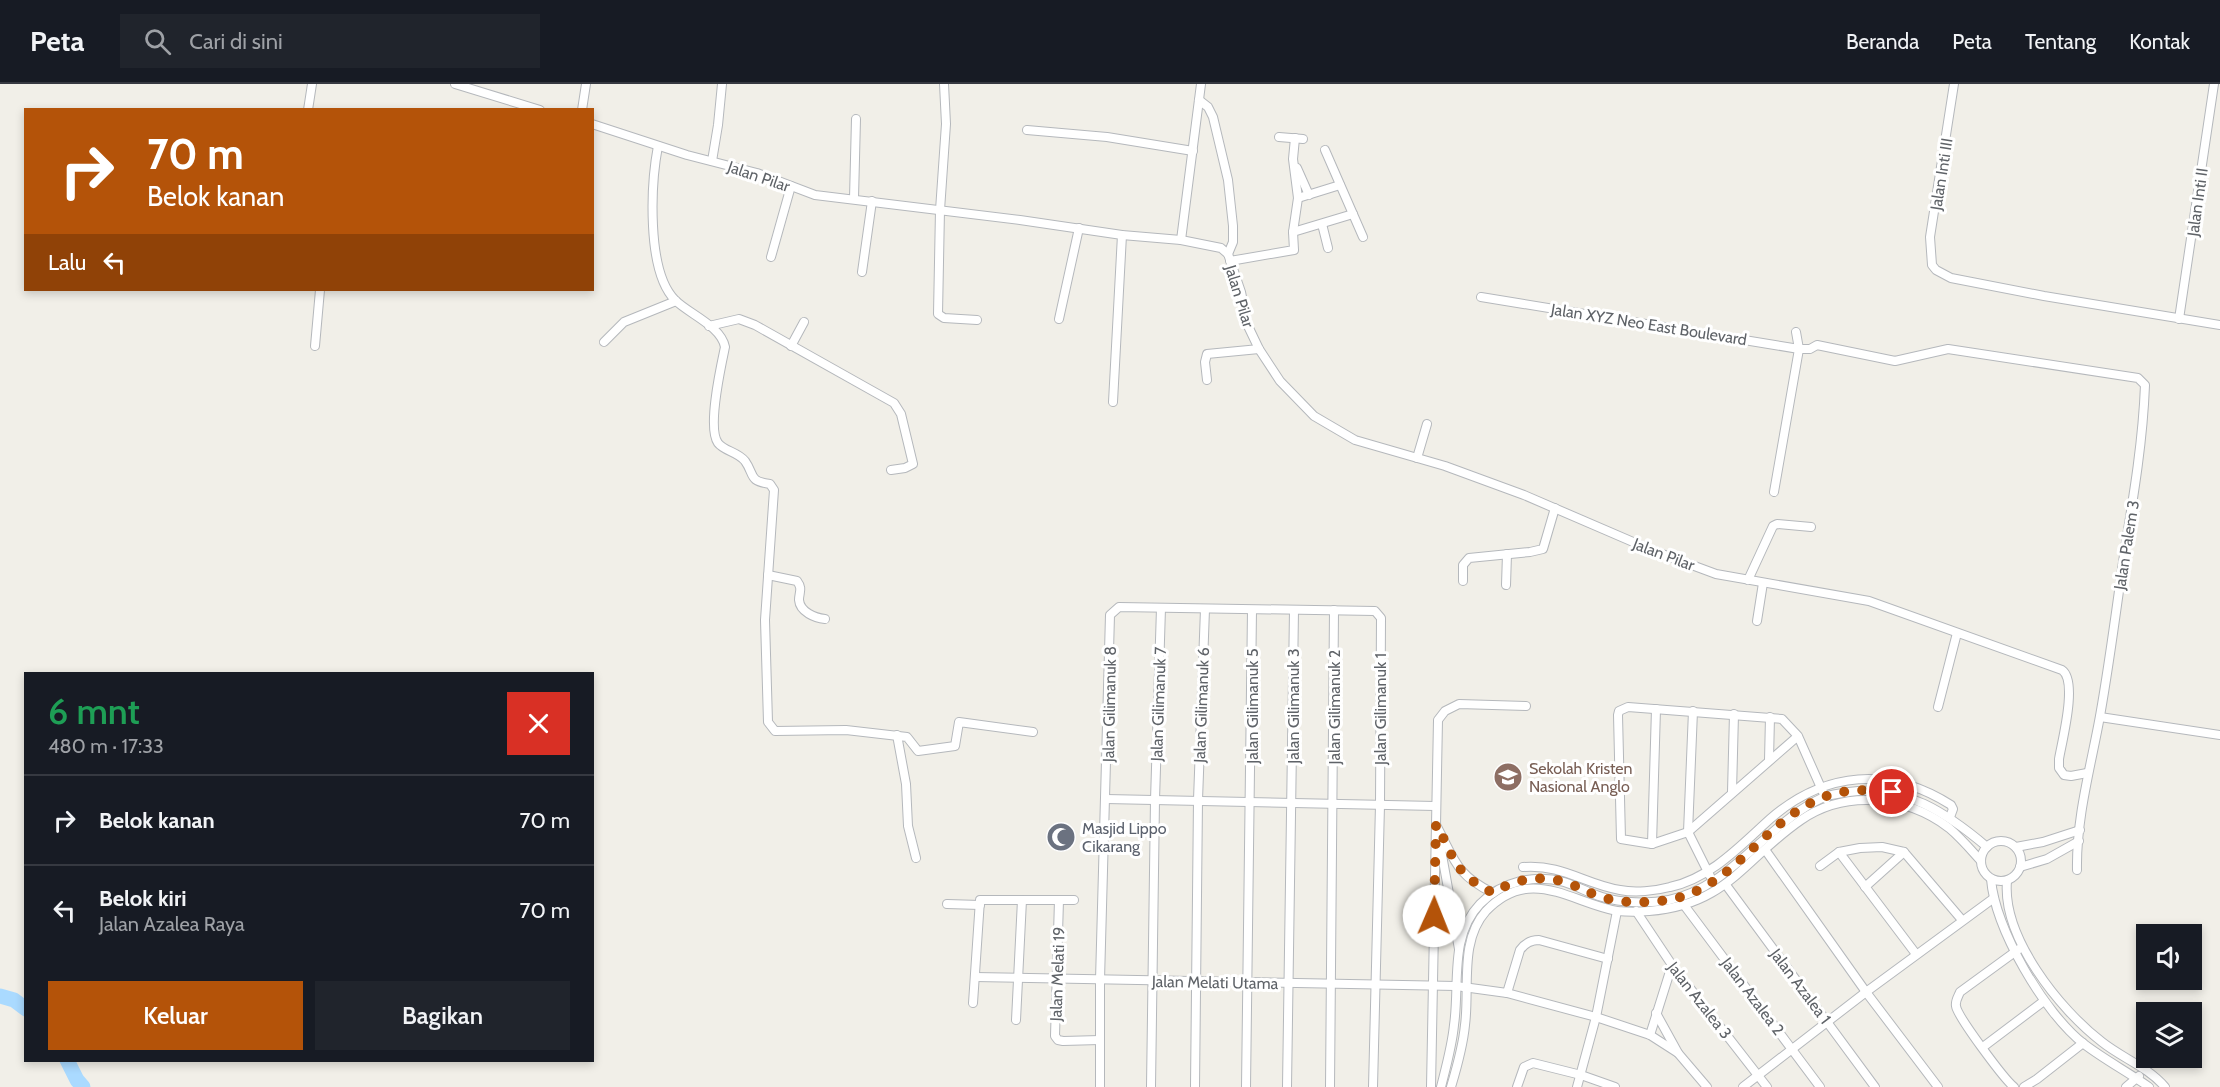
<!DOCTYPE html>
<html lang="id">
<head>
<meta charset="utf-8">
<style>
	:root { --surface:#171b24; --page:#20242c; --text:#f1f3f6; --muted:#9ea1a6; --line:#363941; --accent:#b45309 }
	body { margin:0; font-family:Cabin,sans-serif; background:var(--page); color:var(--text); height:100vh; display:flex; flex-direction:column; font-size:22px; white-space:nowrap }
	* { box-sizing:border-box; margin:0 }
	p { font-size:20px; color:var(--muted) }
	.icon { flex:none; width:33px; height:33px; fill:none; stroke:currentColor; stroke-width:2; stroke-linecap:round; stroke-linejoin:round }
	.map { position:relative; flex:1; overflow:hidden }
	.side { position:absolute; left:24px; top:588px; width:570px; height:390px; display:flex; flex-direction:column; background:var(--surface); border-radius:0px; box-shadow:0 3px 9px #0003 }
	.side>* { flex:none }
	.guide { position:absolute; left:24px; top:24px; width:570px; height:183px; border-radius:0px; box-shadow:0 3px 9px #0003; background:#b45309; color:#fff; overflow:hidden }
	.controls { position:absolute; left:2136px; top:840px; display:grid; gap:12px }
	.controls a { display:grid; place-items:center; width:66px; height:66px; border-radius:0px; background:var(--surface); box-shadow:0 3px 9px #0003; font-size:30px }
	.pin { position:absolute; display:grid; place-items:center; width:51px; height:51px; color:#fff; margin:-26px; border:3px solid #fff; border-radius:50%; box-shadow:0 2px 6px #0007 }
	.me { position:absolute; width:66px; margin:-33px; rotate:1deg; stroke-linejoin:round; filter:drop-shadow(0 0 4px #0008) }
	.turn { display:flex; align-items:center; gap:21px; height:126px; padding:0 24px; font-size:27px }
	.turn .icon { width:78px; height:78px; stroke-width:2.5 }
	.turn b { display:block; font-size:42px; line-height:51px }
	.then { display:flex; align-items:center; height:57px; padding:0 24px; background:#0003; gap:12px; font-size:22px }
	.round { display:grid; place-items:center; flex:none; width:63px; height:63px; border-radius:0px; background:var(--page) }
	.head { display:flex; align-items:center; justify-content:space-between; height:102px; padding:0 24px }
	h1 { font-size:36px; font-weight:600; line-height:45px; color:#1e9e55 }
	.cta { display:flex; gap:12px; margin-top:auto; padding:12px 24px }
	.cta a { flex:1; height:69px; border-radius:0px; background:var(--accent); color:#fff; font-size:24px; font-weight:600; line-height:69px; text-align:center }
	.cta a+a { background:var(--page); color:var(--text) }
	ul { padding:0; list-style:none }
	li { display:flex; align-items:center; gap:18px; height:90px; padding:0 24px; border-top:2px solid var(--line) }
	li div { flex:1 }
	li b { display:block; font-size:22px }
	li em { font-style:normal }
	header { display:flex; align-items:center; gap:36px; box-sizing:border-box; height:84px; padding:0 30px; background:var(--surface); border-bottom:2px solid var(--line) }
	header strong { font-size:28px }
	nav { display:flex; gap:33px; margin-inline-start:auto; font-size:21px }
	.search { width:420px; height:54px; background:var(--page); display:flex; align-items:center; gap:15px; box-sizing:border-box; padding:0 21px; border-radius:0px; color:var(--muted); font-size:22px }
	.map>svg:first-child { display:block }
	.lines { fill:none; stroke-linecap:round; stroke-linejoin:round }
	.river { stroke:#aadaff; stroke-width:15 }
	.minor-casing { stroke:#b5b8bc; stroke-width:10 }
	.minor { stroke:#fff; stroke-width:8 }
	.route { stroke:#b45309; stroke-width:10; stroke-dasharray:0 18 }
	.labels { text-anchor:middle; stroke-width:6; stroke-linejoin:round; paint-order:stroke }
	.street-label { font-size:16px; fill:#5f6368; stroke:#fff }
	.education-label { font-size:16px; fill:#785e54; stroke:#fff; text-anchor:start }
	.worship-label { font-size:16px; fill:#5b616d; stroke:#fff; text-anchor:start }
</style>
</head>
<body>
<header>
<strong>Peta</strong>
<div class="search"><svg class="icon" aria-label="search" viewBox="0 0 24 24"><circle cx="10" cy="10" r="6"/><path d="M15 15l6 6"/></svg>Cari di sini</div>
<nav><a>Beranda</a><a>Peta</a><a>Tentang</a><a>Kontak</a></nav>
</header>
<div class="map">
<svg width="2220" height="1003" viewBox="0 0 2220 1003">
	<rect width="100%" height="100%" fill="#f1efe8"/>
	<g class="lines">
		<!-- river -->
		<g class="river">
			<polyline points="0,912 14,916 26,925"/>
			<polyline points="67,976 77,996 83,1003"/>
		</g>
		<!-- minor casing -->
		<g class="minor-casing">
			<g id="minor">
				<polyline points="455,0 540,26"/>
				<polyline points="944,0 946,40 940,126 938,230 944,234 977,236"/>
				<polyline points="1954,0 1930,153 1932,181 1936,186 1951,194 2044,212 2220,241"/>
				<polyline points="1199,16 1208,23 1213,33 1228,96 1233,142 1233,158 1228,170"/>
				<polyline points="308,26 312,0"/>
				<polyline points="582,26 586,0"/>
				<path d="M 592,40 L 687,71 L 757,89 L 815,111 L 1020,136 L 1122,151 L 1181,156 L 1221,164 L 1228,170 L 1241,208 L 1248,242 L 1259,265 L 1280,297 L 1314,332 L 1355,356 L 1445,382 L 1524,411 L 1654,467 L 1716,490 L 1869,517 L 2062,586 C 2078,597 2062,657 2059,675 L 2059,684 L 2064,691 L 2071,692 L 2087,689"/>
				<polyline points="1027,46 1107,53 1193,67"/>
				<polyline points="1279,53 1303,55"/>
				<path d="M 658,62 C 651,99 646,187 675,216 C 689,230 721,242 725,263 C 721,282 707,344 718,359 C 724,367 738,368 745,377 C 755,391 748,397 770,400 L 774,406 L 765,536 L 768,638 L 775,647 L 846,646 L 907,653 L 918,667 L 955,662 L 959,638 L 1033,648"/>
				<polyline points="1325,66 1363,153"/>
				<polyline points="712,77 718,41 722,0"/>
				<polyline points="1297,84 1309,111"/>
				<polyline points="854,114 856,35"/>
				<polyline points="1298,114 1340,101"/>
				<polyline points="1322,140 1328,164"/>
				<polyline points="1293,148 1353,130"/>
				<polyline points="1181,156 1201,0"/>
				<polyline points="771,173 791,102"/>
				<polyline points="1230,177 1294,166 1293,148 1298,114 1293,75 1295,54"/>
				<polyline points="862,188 872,117"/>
				<path d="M 1481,213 L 1799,265 L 1810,265 L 1817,261 L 1895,277 L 1948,265 L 2138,294 L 2145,301 C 2143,355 2134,410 2125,464 C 2117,520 2110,576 2100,632 C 2091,682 2076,734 2077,786"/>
				<polyline points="1059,235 1079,144"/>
				<polyline points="2179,235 2214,0"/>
				<polyline points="709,242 739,235 755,241 894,319 901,330 913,380 905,384 891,386"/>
				<polyline points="604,258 624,238 676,217"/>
				<polyline points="315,262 320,206"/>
				<polyline points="791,262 804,238"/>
				<polyline points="1207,296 1205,278 1207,270 1259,265"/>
				<polyline points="1113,318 1122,151"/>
				<polyline points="1417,374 1427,340"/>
				<polyline points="1774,408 1799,265 1796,248"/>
				<path d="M 768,491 L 797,497 C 803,505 799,508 799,516 C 800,528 815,534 825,535"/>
				<polyline points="1748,496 1773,442 1777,440 1811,443"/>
				<polyline points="1463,497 1463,481 1469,474 1530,468 1543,465 1555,424"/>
				<polyline points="1506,501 1507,470"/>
				<polyline points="1757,537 1763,499"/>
				<polyline points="1938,623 1957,549"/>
				<polyline points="1693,627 1688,748 1710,792"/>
				<polyline points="2100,633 2220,651"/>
				<polyline points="897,651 906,700 908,742 916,774"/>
				<polyline points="1798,652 1688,748 1652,760 1621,755 1618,631 1619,627 1628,623 1782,635 1798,652 1826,715"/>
				<polyline points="1769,676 1770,633"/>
				<polyline points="1732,708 1734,630"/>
				<polyline points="1106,715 1435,722"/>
				<path d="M 1436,741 C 1455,776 1455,790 1493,809"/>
				<circle cx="2001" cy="777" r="20"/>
				<polyline points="1440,760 1459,865"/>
				<polyline points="1652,760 1656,625"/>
				<polyline points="2016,763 2043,758 2080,746"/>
				<polyline points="1766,767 1866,908 1938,1003"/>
				<polyline points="1839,768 1916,870"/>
				<polyline points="1820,782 1839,768 1860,764 1882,763 1904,768 1962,836"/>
				<path d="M 1523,783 C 1563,780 1584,800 1620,806 C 1635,809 1655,807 1670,803 C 1711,794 1740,762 1770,735 C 1825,687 1890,682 1951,721 L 1953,725 L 1950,733"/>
				<polyline points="2020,783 2047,775 2079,757"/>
				<path d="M 1991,795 C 1995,845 2044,929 2084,960 C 2105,976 2128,988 2149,1003"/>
				<path d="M 2007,797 C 2002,853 2059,925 2102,958 C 2122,974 2148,983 2165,1003"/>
				<polyline points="1726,801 1875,1003"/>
				<polyline points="1865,803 1904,768"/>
				<polyline points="1059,816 1055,952 1058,956 1063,957 1100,956"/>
				<polyline points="947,820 980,821"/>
				<polyline points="1684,821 1820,1003"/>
				<polyline points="1636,827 1672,881 1767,1003"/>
				<polyline points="975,893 1456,902 1507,909 1596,933 1650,951 1678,969"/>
				<path d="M 1507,909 L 1520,866 C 1525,859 1531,856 1539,856 L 1608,875"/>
				<polyline points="973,919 980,816 1074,816"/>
				<polyline points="1656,929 1678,969 1707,1003"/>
				<polyline points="1016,936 1022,816"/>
				<polyline points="1650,951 1672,881"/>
				<polyline points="1983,963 2044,917"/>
				<polyline points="1100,1003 1100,896 1110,531 1119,523 1375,527 1381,534 1380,721 1373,1003"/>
				<polyline points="1151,1003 1155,716 1161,524"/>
				<polyline points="1195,1003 1198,716 1205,525"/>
				<polyline points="1246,1003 1252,526"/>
				<polyline points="1287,1003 1294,526"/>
				<polyline points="1330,1003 1334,526"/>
				<polyline points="1431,1003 1438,636 1445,627 1459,620 1526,622"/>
				<path d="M 1441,1003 C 1446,983 1452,962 1454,941 C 1460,901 1449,852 1480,820 C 1502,797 1535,790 1564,798 C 1577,802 1589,809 1602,813 C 1622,819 1648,820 1669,816 C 1707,808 1733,783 1760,759 C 1780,742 1798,725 1822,714 C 1830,710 1840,710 1849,708 C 1904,700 1947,729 1987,763"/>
				<path d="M 1451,1003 C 1457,983 1463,962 1465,941 C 1470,904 1459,857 1486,827 C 1530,781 1570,818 1617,827 C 1627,828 1639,828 1649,827 C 1727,821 1744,775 1801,736 C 1846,705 1907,712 1949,744 C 1961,754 1971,766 1981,777"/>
				<polyline points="1517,1003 1524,983 1533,979 1581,991 1615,1003"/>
				<polyline points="1577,1003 1596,933 1617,827"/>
				<polyline points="1743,1003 1866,908 1994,814"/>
				<path d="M 2014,1003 C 2004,995 1957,932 1956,922 C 1955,917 1958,913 1960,908 L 2019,865"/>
				<polyline points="2024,1003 2037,995 2083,959"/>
				<polyline points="2126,1003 2139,992"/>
			</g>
		</g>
		<!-- minor -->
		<use href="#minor" class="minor"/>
	</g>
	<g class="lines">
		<!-- route -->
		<path class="route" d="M 1434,832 L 1436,740 C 1456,776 1453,789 1493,809 C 1514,795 1542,790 1567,799 C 1579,803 1589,809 1601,813 C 1620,819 1641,819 1660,817 C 1731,811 1762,736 1824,713 C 1844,705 1871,705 1892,708"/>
	</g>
	<!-- icons -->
	<defs>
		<g id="school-disc" transform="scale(1.5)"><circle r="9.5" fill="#8d6e63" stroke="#fff"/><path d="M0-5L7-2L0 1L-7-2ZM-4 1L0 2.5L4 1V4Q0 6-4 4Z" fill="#fff"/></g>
		<g id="mosque-disc" transform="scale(1.5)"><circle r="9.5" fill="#6b7280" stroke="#fff"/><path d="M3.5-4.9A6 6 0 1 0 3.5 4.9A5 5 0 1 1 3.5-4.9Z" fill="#fff"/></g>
	</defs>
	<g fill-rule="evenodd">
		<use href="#school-disc" x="1508" y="693"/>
		<use href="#mosque-disc" x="1061" y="753"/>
	</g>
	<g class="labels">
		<!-- street labels -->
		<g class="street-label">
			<text transform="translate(1941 90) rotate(-81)" y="6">Jalan Inti III</text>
			<text transform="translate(759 92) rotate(19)" y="6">Jalan Pilar</text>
			<text transform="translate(2197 118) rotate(-82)" y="6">Jalan Inti II</text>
			<text transform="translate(1240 212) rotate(73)" y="6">Jalan Pilar</text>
			<text transform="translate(1649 240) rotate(9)" y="6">Jalan XYZ Neo East Boulevard</text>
			<text transform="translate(2126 461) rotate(-81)" y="6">Jalan Palem 3</text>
			<text transform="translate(1664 470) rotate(21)" y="6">Jalan Pilar</text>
			<text transform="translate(1109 620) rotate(-89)" y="6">Jalan Gilimanuk 8</text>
			<text transform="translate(1158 620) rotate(-88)" y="6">Jalan Gilimanuk 7</text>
			<text transform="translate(1201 621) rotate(-88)" y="6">Jalan Gilimanuk 6</text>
			<text transform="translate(1252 622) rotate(-90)" y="6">Jalan Gilimanuk 5</text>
			<text transform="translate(1293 622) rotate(-90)" y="6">Jalan Gilimanuk 3</text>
			<text transform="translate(1334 623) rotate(-90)" y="6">Jalan Gilimanuk 2</text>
			<text transform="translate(1380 625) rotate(-90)" y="6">Jalan Gilimanuk 1</text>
			<text transform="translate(1057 890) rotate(-88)" y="6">Jalan Melati 19</text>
			<text transform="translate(1215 898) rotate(1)" y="6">Jalan Melati Utama</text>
			<text transform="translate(1801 902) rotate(53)" y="6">Jalan Azalea 1</text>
			<text transform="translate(1753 912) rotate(53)" y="6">Jalan Azalea 2</text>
			<text transform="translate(1700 916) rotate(52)" y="6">Jalan Azalea 3</text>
		</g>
		<!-- education labels -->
		<g class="education-label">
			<text x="1529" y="690">Sekolah Kristen<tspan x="1529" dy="18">Nasional Anglo</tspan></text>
		</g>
		<!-- worship labels -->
		<g class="worship-label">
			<text x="1082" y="750">Masjid Lippo<tspan x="1082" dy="18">Cikarang</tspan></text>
		</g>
	</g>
</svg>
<div class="controls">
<a><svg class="icon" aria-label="sound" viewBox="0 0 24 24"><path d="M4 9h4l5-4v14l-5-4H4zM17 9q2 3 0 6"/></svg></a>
<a><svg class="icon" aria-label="layers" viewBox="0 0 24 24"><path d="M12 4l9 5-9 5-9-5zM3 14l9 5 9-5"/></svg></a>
</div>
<div class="pin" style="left:1892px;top:708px;background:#d93025"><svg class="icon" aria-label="arrive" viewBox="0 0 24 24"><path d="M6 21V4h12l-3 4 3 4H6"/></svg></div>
<svg class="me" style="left:1434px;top:832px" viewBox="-20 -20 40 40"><circle r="19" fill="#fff"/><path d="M0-13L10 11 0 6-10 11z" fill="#b45309"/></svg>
<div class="guide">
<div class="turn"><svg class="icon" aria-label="right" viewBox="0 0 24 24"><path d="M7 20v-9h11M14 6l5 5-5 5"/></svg><div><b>70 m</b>Belok kanan</div></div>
<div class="then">Lalu<svg class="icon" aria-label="left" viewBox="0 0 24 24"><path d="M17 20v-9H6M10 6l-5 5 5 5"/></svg></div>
</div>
<section class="side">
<div class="head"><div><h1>6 mnt</h1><p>480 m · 17:33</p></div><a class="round" style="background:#d93025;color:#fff"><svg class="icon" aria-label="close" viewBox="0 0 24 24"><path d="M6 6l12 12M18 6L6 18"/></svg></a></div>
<ul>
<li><svg class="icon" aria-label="right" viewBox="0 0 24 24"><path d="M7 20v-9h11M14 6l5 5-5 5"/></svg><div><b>Belok kanan</b></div><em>70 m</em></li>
<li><svg class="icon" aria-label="left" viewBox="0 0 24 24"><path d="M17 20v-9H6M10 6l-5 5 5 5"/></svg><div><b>Belok kiri</b><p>Jalan Azalea Raya</p></div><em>70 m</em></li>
</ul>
<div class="cta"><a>Keluar</a><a>Bagikan</a></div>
</section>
</div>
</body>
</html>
